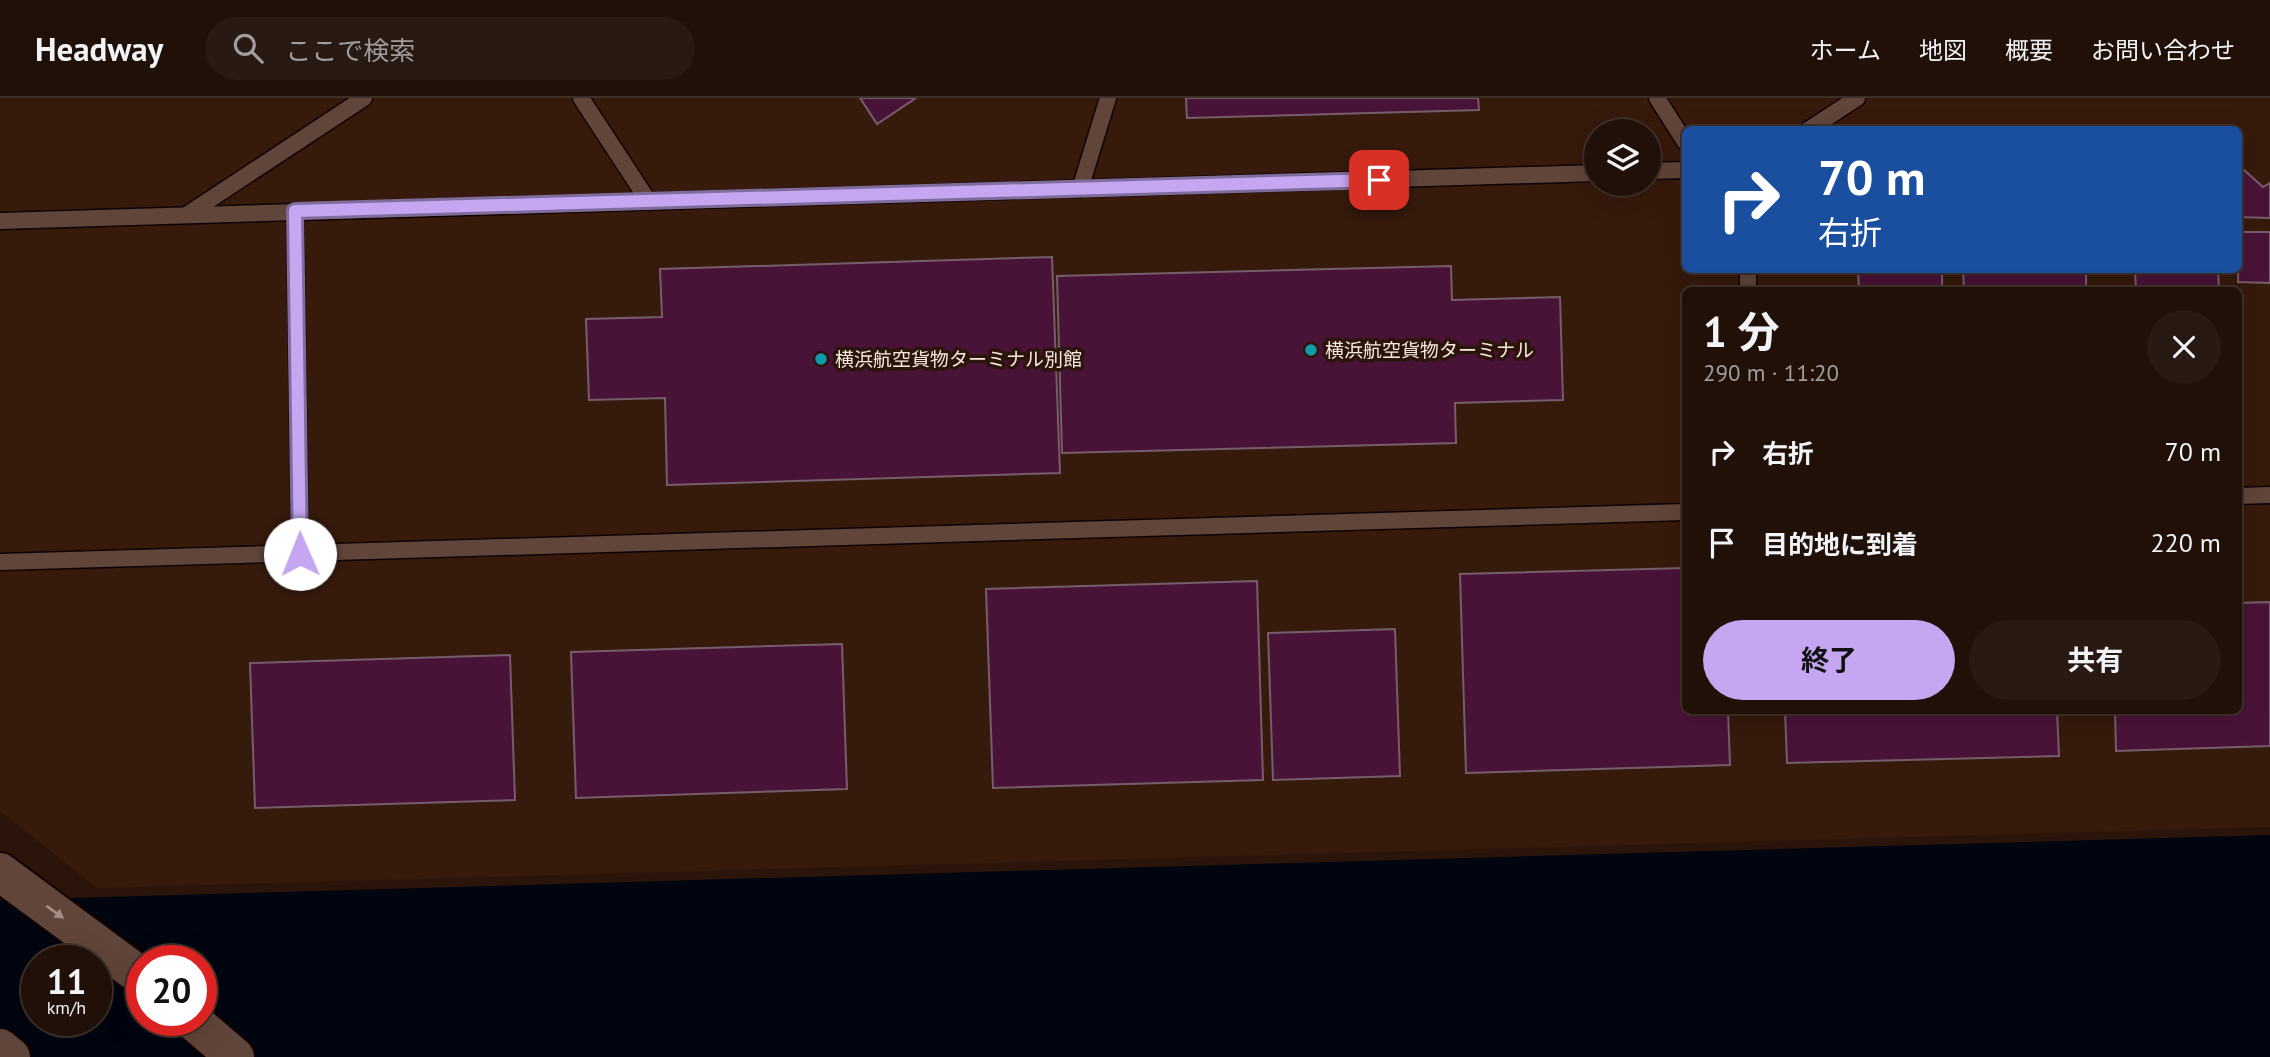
<!DOCTYPE html>
<html lang="ja">
<head>
<meta charset="utf-8">
<style>
	:root { --surface:#201008; --page:#281912; --text:#f1f3f6; --muted:#a29d9c; --line:#3d3029; --accent:#c5a6f0 }
	body { margin:0; font-family:"PT Sans","Noto Sans JP",sans-serif; background:var(--page); color:var(--text); height:100vh; display:flex; flex-direction:column; font-size:26px; white-space:nowrap }
	* { box-sizing:border-box; margin:0 }
	p { font-size:23px; color:var(--muted) }
	.icon { flex:none; width:38px; height:38px; fill:none; stroke:currentColor; stroke-width:2; stroke-linecap:round; stroke-linejoin:round }
	.map { position:relative; flex:1; overflow:hidden }
	.drawer { position:absolute; left:1682px; top:189px; width:560px; height:427px; display:flex; flex-direction:column; background:var(--surface); border-radius:10px; box-shadow:0 7px 28px #0002,0 0 0 2px var(--line) }
	.drawer>* { flex:none }
	.guide { position:absolute; left:1682px; top:28px; width:560px; height:147px; border-radius:10px; box-shadow:0 7px 28px #0002,0 0 0 2px var(--line); background:#1a4fa0; color:#fff; overflow:hidden }
	.buttons { position:absolute; left:1584px; top:21px; display:grid; gap:14px }
	.buttons a { display:grid; place-items:center; width:77px; height:77px; border-radius:50%; background:var(--surface); box-shadow:0 7px 28px #0002,0 0 0 2px var(--line); font-size:35px }
	.speed { position:absolute; left:21px; top:847px; display:flex; gap:14px; font-size:35px; font-weight:700; text-align:center }
	.speed>* { display:grid; place-content:center; width:91px; height:91px; border-radius:50%; background:var(--surface); box-shadow:0 7px 28px #0002,0 0 0 2px var(--line); line-height:1 }
	.speed small { font-size:18px; font-weight:400 }
	.speed .limit { border:10px solid #d22; background:#fff; color:#111 }
	.pin { position:absolute; display:grid; place-items:center; width:60px; height:60px; color:#fff; margin:-30px; border-radius:14px; box-shadow:0 4px 10px #0006 }
	.me { position:absolute; width:77px; margin:-38px; rotate:359deg; stroke-linejoin:round; filter:drop-shadow(0 0 5px #0008) }
	.turn { display:flex; align-items:center; gap:24px; height:147px; padding:0 21px; font-size:32px }
	.turn .icon { width:91px; height:91px; stroke-width:2.5 }
	.turn b { display:block; font-size:49px; line-height:60px }
	.round { display:grid; place-items:center; flex:none; width:74px; height:74px; border-radius:37px; background:var(--page) }
	.overview { display:flex; align-items:center; justify-content:space-between; height:119px; padding:0 21px }
	h1 { font-size:42px; font-weight:700; line-height:52px }
	.primary-button { display:flex; gap:14px; margin-top:auto; padding:14px 21px }
	.primary-button a { flex:1; height:80px; border-radius:42px; background:var(--accent); color:#111; font-size:28px; font-weight:700; line-height:80px; text-align:center }
	.primary-button a+a { background:var(--page); color:var(--text) }
	ul { padding:0; list-style:none }
	li { display:flex; align-items:center; gap:21px; height:91px; padding:0 21px }
	li div { flex:1 }
	li b { display:block; font-size:26px }
	li em { font-style:normal }
	header { display:flex; align-items:center; gap:42px; box-sizing:border-box; height:98px; padding:0 35px; background:var(--surface); border-bottom:2px solid var(--line) }
	header strong { font-size:33px }
	nav { display:flex; gap:38px; margin-inline-start:auto; font-size:24px }
	.search { width:490px; height:63px; background:var(--page); display:flex; align-items:center; gap:18px; box-sizing:border-box; padding:0 24px; border-radius:38px; color:var(--muted); font-size:26px }
	.map>svg:first-child { display:block }
	.built { fill:#361a0c; fill-rule:evenodd }
	.water { fill:#000510; fill-rule:evenodd }
	.building { fill:#491338; stroke:#775d6c; stroke-width:2 }
	.lines { fill:none; stroke-linecap:round; stroke-linejoin:round }
	.service-casing { stroke:#120200; stroke-width:19 }
	.tertiary-casing { stroke:#120200; stroke-width:42 }
	.service { stroke:#60453a; stroke-width:16 }
	.tertiary { stroke:#60453a; stroke-width:38 }
	.oneway { fill:#a58e85 }
	.route-casing { stroke:#806c9c; stroke-width:18 }
	.route { stroke:#c5a6f0; stroke-width:12 }
	.culture-dot { fill:#0f9aa8; stroke:#2b150a; stroke-width:2.5 }
	.labels { text-anchor:middle; stroke-width:7; stroke-linejoin:round; paint-order:stroke }
	.poi-label { font-size:19px; fill:#f9e8e1; stroke:#2b150a; text-anchor:start }
</style>
</head>
<body>
<header>
<strong>Headway</strong>
<div class="search"><svg class="icon" aria-label="search" viewBox="0 0 24 24"><circle cx="10" cy="10" r="6"/><path d="M15 15l6 6"/></svg>ここで検索</div>
<nav><a>ホーム</a><a>地図</a><a>概要</a><a>お問い合わせ</a></nav>
</header>
<div class="map">
<svg width="2270" height="959" viewBox="0 0 2270 959">
	<rect width="100%" height="100%" fill="#2b150a"/>
	<!-- built -->
	<path class="built" d="M 0,0 L 2270,0 L 2270,729 L 97,790 L 0,713 ZM 1685,32 L 2238,32 L 2238,172 L 1685,172 ZM 1596,33 L 1648,33 L 1648,86 L 1596,86 ZM 1685,192 L 2238,192 L 2238,612 L 1685,612 Z"/>
	<!-- water -->
	<path class="water" d="M 2270,737 L 2270,959 L 0,959 L 0,802 ZM 37,863 L 96,863 L 96,922 L 37,922 ZM 142,863 L 201,863 L 201,922 L 142,922 Z"/>
	<!-- building -->
	<g class="building">
		<polygon points="860,0 916,0 877,26"/>
		<polygon points="1186,0 1478,0 1479,12 1187,20"/>
		<polygon points="2243,71 2263,89 2270,85 2270,120 2238,119 2238,77"/>
		<polygon points="2239,134 2270,134 2270,185 2238,184"/>
		<polygon points="1052,159 1060,375 667,387 665,300 589,302 586,221 662,219 660,171"/>
		<polygon points="1451,168 1452,202 1560,199 1563,302 1455,305 1456,345 1062,355 1057,178"/>
		<polygon points="1858,172 1942,172 1942,192 1859,192"/>
		<polygon points="1963,172 2086,172 2086,189 1964,191"/>
		<polygon points="2135,172 2218,172 2219,192 2136,192"/>
		<polygon points="1685,470 1685,612 1728,612 1730,667 1466,675 1460,476"/>
		<polygon points="1257,483 1263,682 993,690 986,491"/>
		<polygon points="2270,504 2270,648 2116,653 2115,612 2238,612 2238,505"/>
		<polygon points="1395,531 1400,678 1273,682 1268,535"/>
		<polygon points="842,546 847,691 576,700 571,554"/>
		<polygon points="510,557 515,702 255,710 250,565"/>
		<polygon points="1785,612 2057,612 2059,658 1787,665"/>
	</g>
	<g class="lines">
		<!-- service casing -->
		<g class="service-casing">
			<g id="service">
				<polyline points="581,0 649,104"/>
				<polyline points="1657,0 1685,44"/>
				<polyline points="1808,32 1857,0"/>
				<polyline points="1648,73 1685,72"/>
				<polyline points="1080,91 1108,0"/>
				<polyline points="295,113 300,456"/>
				<polyline points="188,116 364,0"/>
				<polyline points="0,123 1596,75"/>
				<polyline points="1748,172 1748,192"/>
				<polyline points="2238,398 2270,397"/>
				<polyline points="0,464 1685,414"/>
			</g>
		</g>
		<!-- tertiary casing -->
		<g class="tertiary-casing">
			<g id="tertiary">
				<polyline points="0,774 142,879"/>
				<polyline points="192,922 235,959"/>
				<polyline points="0,950 11,959"/>
			</g>
		</g>
		<!-- service -->
		<use href="#service" class="service"/>
		<!-- tertiary -->
		<use href="#tertiary" class="tertiary"/>
	</g>
	<!-- one-way arrows -->
	<defs><path id="oneway-solid" d="M-6-.8H1V-3.2L6.5 0L1 3.2V.8H-6Z" transform="scale(1.75)"/></defs>
	<use class="oneway" href="#oneway-solid" transform="translate(55 814) rotate(36)"/>
	<g class="lines">
		<!-- route casing -->
		<g class="route-casing">
			<polyline id="route" points="300,456 295,113 1379,82"/>
		</g>
		<!-- route -->
		<use href="#route" class="route"/>
	</g>
	<!-- markers -->
	<g class="culture-dot">
		<circle cx="1311" cy="252" r="7"/>
		<circle cx="821" cy="261" r="7"/>
	</g>
	<g class="labels">
		<!-- poi labels -->
		<g class="poi-label">
			<text x="1325" y="259">横浜航空貨物ターミナル</text>
			<text x="835" y="268">横浜航空貨物ターミナル別館</text>
		</g>
	</g>
</svg>
<div class="buttons">
<a><svg class="icon" aria-label="layers" viewBox="0 0 24 24"><path d="M12 4l9 5-9 5-9-5zM3 14l9 5 9-5"/></svg></a>
</div>
<div class="speed"><div>11<small>km/h</small></div><div class="limit">20</div></div>
<div class="pin" style="left:1379px;top:82px;background:#d93025"><svg class="icon" aria-label="arrive" viewBox="0 0 24 24"><path d="M6 21V4h12l-3 4 3 4H6"/></svg></div>
<svg class="me" style="left:300px;top:456px" viewBox="-20 -20 40 40"><circle r="19" fill="#fff"/><path d="M0-13L10 11 0 6-10 11z" fill="#c5a6f0"/></svg>
<div class="guide">
<div class="turn"><svg class="icon" aria-label="right" viewBox="0 0 24 24"><path d="M7 20v-9h11M14 6l5 5-5 5"/></svg><div><b>70 m</b>右折</div></div>
</div>
<section class="drawer">
<div class="overview"><div><h1>1 分</h1><p>290 m · 11:20</p></div><a class="round"><svg class="icon" aria-label="close" viewBox="0 0 24 24"><path d="M6 6l12 12M18 6L6 18"/></svg></a></div>
<ul>
<li><svg class="icon" aria-label="right" viewBox="0 0 24 24"><path d="M7 20v-9h11M14 6l5 5-5 5"/></svg><div><b>右折</b></div><em>70 m</em></li>
<li><svg class="icon" aria-label="arrive" viewBox="0 0 24 24"><path d="M6 21V4h12l-3 4 3 4H6"/></svg><div><b>目的地に到着</b></div><em>220 m</em></li>
</ul>
<div class="primary-button"><a>終了</a><a>共有</a></div>
</section>
</div>
</body>
</html>
